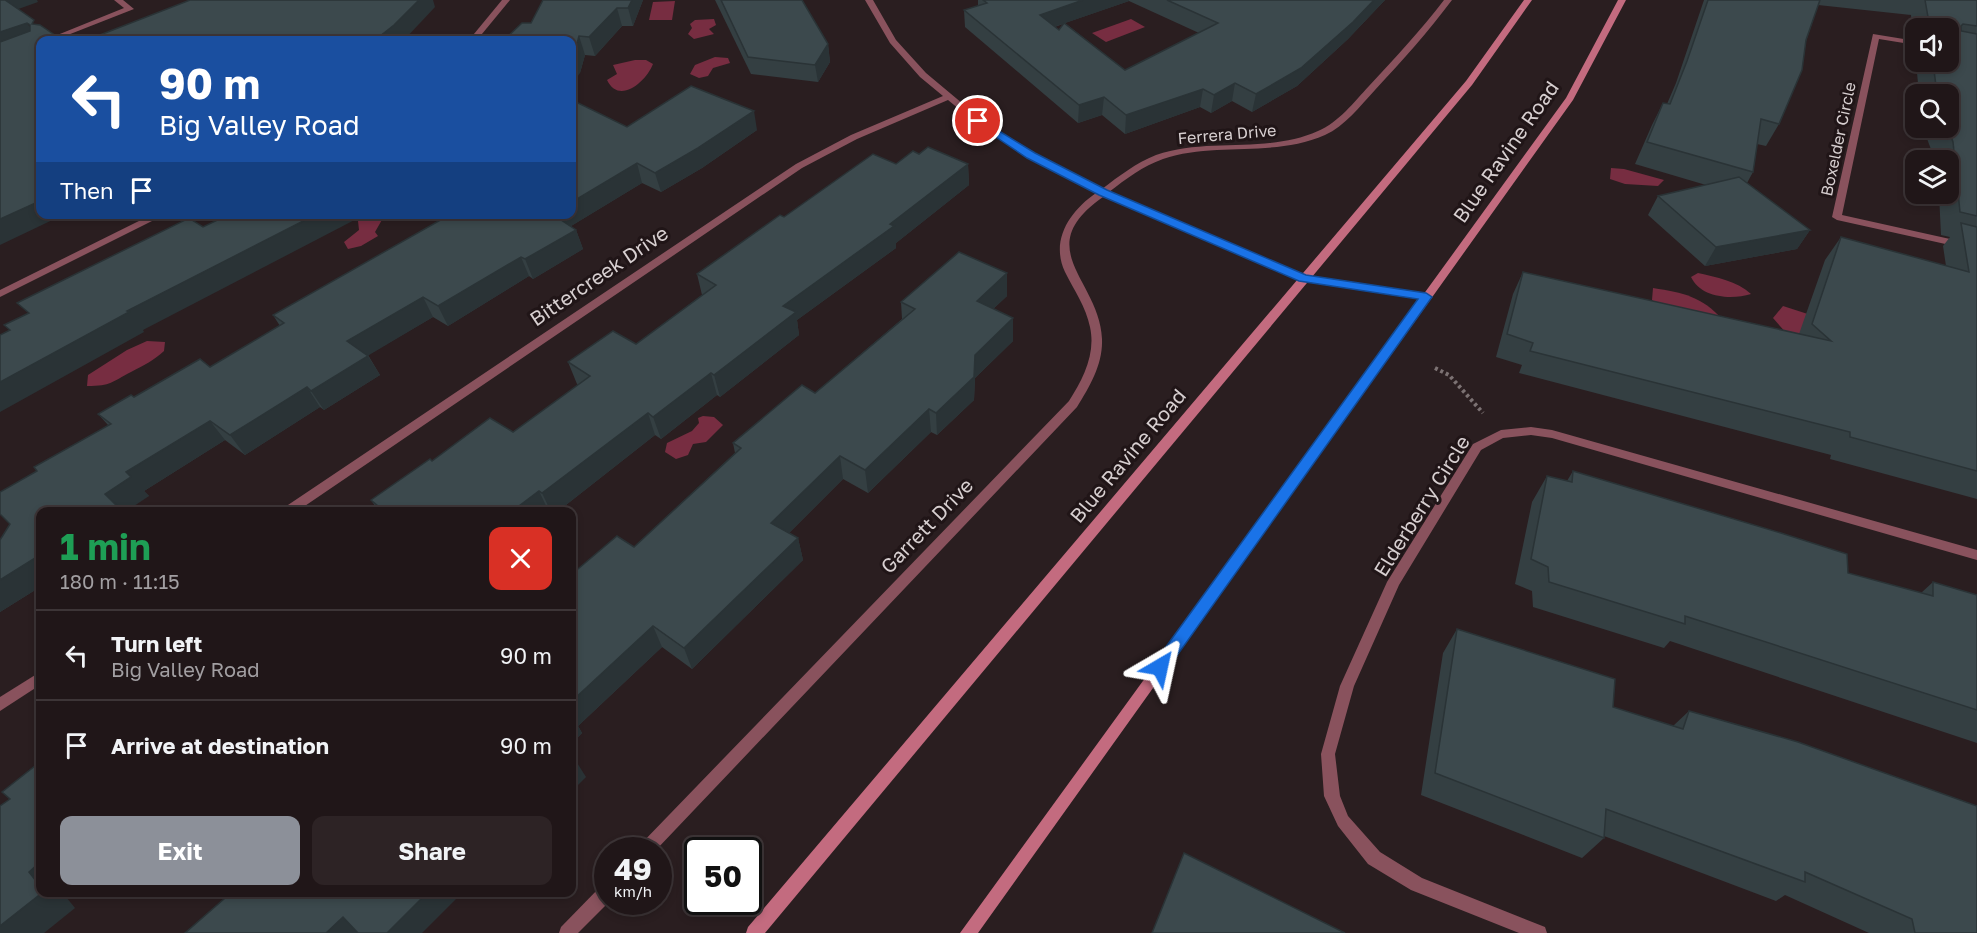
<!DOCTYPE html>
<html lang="en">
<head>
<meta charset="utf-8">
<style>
	:root { --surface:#201618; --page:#2d2325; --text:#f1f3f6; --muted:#a29fa2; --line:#3d3537; --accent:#8c9099 }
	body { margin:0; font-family:"Golos Text",sans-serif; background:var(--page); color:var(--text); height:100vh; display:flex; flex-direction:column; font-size:22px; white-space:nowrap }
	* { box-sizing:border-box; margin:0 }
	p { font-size:20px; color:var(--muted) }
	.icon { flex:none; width:33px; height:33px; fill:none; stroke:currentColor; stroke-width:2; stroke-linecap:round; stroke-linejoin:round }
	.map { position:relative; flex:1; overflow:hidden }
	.drawer { position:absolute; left:36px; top:507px; width:540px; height:390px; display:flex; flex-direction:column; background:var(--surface); border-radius:12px; box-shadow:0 3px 9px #0003,0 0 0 2px var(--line) }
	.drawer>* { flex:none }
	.hud { position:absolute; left:36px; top:36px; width:540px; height:183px; border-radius:12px; box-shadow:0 3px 9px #0003,0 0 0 2px var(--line); background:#1a4fa0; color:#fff; overflow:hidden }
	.buttons { position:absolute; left:1905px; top:18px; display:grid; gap:12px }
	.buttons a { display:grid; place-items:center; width:54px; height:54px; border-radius:12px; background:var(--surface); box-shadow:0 3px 9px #0003,0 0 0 2px var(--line); font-size:30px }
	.speed { position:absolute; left:594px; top:837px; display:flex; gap:12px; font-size:30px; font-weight:700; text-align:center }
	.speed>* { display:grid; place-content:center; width:78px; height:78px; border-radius:50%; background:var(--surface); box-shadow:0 3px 9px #0003,0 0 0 2px var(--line); line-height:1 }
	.speed small { font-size:15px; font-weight:400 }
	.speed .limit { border:3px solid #111; border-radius:9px; background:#fff; color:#111 }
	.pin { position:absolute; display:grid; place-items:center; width:51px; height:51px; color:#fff; margin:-26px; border:3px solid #fff; border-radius:50%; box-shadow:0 2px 6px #0007 }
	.me { position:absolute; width:66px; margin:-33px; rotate:36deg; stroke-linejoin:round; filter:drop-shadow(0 0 4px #0008) }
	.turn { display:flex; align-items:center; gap:21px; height:126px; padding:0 24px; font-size:27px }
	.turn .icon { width:78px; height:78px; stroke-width:2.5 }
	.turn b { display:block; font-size:42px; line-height:51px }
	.then { display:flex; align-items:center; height:57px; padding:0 24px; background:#0003; gap:12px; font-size:22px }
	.round { display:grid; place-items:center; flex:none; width:63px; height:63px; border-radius:12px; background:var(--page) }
	.head { display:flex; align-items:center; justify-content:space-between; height:102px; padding:0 24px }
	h1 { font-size:36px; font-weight:700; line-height:45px; color:#1e9e55 }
	.button { display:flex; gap:12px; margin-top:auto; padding:12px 24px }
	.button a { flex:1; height:69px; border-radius:12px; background:var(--accent); color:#fff; font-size:24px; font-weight:700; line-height:69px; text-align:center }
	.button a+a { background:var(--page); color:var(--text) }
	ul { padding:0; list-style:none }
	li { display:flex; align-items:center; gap:18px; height:90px; padding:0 24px; border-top:2px solid var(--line) }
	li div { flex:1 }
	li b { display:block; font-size:22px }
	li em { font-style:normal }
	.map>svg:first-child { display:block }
	.water { fill:#772d41 }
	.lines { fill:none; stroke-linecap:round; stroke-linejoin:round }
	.path { stroke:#7c7273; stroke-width:4; stroke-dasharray:3 3; stroke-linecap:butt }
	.street { fill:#89525d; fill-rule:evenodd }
	.secondary { fill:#c36b7f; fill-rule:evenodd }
	.wall { fill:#343f42; fill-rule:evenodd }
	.shaded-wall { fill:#2a3336 }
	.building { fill:#3c494d; stroke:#2a3336; stroke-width:1.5 }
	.route { fill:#1a73e8; stroke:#114b97; stroke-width:1.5 }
	.labels { text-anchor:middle; stroke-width:6; stroke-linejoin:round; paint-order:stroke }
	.far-street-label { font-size:16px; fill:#d7cfd0; stroke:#201517 }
	.street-label { font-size:20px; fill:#d7cfd0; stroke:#201517 }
</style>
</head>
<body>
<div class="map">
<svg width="1977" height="933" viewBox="0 0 1977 933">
	<rect width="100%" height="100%" fill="#2a1e20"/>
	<!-- water -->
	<g class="water">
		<polygon points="675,1 672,20 649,20 653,2"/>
		<polygon points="714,19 716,25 709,29 714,34 694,39 688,34 692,28 690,24 695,20"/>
		<polygon points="1131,19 1145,27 1106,42 1092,33"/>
		<polygon points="715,57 728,58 730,63 713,68 708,76 699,78 690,74 695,65"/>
		<path d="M 635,60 L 646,60 L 653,64 C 646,82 619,105 607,80 L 617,74 L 613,65 Z"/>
		<polygon points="1611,168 1624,169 1664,180 1658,186 1625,184 1610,179"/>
		<polygon points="372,216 383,218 375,232 378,236 361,246 348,249 344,242 359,230 358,221"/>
		<path d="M 1698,273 C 1716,277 1737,281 1751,294 C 1731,300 1701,298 1691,277 Z"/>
		<path d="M 1653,288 C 1684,293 1701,296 1723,320 L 1664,312 L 1652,300 Z"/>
		<polygon points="1783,306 1817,317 1837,335 1786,333 1773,318"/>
		<path d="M 147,341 L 165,342 L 164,351 C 153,361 144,365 131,372 C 111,382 112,386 87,386 L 88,375 L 127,350 Z"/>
		<polygon points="703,416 714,417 723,425 706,442 693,444 688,455 676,459 665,452 667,443 692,431 699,423 698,418"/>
	</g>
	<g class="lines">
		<!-- path -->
		<polyline class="path" points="1435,368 1449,375 1483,413"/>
		<!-- street -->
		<g class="street">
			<polygon points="114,0 123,0 134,9 55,40 45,40 124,8"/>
			<polygon points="502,0 510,0 477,40 469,40"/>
			<path d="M 865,0 L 873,0 L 896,40 L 926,73 L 981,119 L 1034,154 L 1102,189 C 1119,176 1136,163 1156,155 C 1209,137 1267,154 1318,131 C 1339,122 1354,102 1369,86 C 1395,58 1421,30 1444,0 L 1452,0 C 1428,32 1402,61 1375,90 C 1360,106 1345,126 1325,135 C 1273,158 1215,141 1163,159 C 1143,166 1126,179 1109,192 L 1305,275 L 1426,294 L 1431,297 L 1426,300 L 1299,280 L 1103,197 C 1029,249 1100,280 1102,339 C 1103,364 1090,386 1077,407 L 656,850 L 638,850 L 640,845 L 1069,401 C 1083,379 1096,354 1090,327 C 1086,307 1074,290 1065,272 C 1050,240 1070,211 1096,193 C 1041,165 996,140 948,100 L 857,139 L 802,168 L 296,512 L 280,512 L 282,509 L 796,164 L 851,135 L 943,96 L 920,77 L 890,43 Z"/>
			<polygon points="1873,34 1916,41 1916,45 1879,39 1842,215 1977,245 1977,251 1837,220 1832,217"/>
			<polygon points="153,214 166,214 0,297 0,290"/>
			<polygon points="1531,427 1552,430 1977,550 1977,560 1552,438 1531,435 1503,438 1481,450 1399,585 1354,686 1335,754 1340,796 1348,816 1380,852 1422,878 1545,927 1547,933 1519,933 1411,890 1368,864 1338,826 1324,796 1321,754 1340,686 1387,582 1473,444 1501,430"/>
			<polygon points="40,672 40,685 0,711 0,697"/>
			<polygon points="608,883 609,902 578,933 559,933 561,927 602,885"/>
		</g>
		<!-- secondary -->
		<g class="secondary">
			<polygon points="1524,0 1532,0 1472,85 765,933 746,933 748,927 1466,81"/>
			<polygon points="1618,0 1626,0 1573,100 978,933 960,933 1566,98"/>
		</g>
	</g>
	<!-- wall -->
	<g class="wall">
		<polygon points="543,0 643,0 633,26 622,26 595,56 585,55 580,73 531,23"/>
		<polygon points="715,0 802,0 828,44 830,62 818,82 751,74"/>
		<path d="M 978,0 L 1385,0 L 1348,39 L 1297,86 L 1252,112 L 1232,101 L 1211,113 L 1200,107 L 1125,134 L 1102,115 L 1078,123 L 965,27 L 964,10 L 978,6 ZM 1129,1 L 1199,33 L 1125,70 L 1065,23 ZM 1063,24 L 1059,30 L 1055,27 Z"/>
		<polygon points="1704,0 1977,0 1977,499 1830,459 1831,455 1519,373 1522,365 1496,357 1513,294 1523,272 1799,334 1825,260 1841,237 1946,266 1943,246 1950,237 1941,235 1939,194 1948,194 1948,160 1935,160 1923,128 1948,128 1948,94 1919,94 1916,62 1948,62 1948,28 1916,28 1916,39 1913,38 1911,15 1818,5 1779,124 1766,146 1757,144 1753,172 1747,183 1810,230 1797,249 1705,266 1648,215 1658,196 1706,185 1635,164 1652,125 1663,103 1667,104 1676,83"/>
		<polygon points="627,127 757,130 702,168 661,192 642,183 571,226 576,230 583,249 533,279 529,276 448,326 433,317 368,355 380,375 324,410 320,407 245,455 225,440 144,491 149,496 40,512 40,587 0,612 0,540 10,524 37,471 108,425 98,414 134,397 210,367 280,326 273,315"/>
		<polygon points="919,154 968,164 969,185 896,243 896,248 797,320 799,335 720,397 717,395 661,439 655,435 557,512 379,512 371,500 432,461 513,432 578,385 577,384 568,362 636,344 702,295 697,274 784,217 896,164"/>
		<polygon points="1007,273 1007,296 993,309 1013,341 975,378 974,400 937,435 931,432 868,493 843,479 789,533 798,538 803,560 692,669 662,647 578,726 582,733 572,743 572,574 634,547 735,453 733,443 815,393 902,319 901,302"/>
		<polygon points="1573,471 1848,573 1921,593 1933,582 1977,595 1977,743 1670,641 1664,648 1533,607 1532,591 1515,584 1532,502 1547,476 1567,481"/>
		<polygon points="1457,629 1613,707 1673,726 1689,711 1977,933 1869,933 1785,895 1776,901 1604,836 1604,838 1582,858 1421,795 1443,653"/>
	</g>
	<!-- shaded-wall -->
	<g class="shaded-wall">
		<polygon points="2,0 37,0 38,2 10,12"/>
		<polygon points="412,0 433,0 435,7 404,40 375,40"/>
		<polygon points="632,0 643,0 633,26 628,8"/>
		<polygon points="1083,0 1129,0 1129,1 1039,32 1040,15"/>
		<polygon points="1374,0 1385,0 1348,39 1297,86 1252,112 1256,94"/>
		<polygon points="617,8 622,26 595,56 589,37"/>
		<polygon points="27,23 39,40 0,55 0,32"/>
		<polygon points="579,36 585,55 580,73 572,84 572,58"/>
		<polygon points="828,44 830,62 818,82 815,65"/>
		<polygon points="1235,83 1232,101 1211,113 1214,95"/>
		<polygon points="1203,89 1200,107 1125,134 1126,115"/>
		<polygon points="1104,97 1102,115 1078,123 1079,105"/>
		<polygon points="754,111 757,130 702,168 661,192 655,173"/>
		<polygon points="637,163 642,183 558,234 551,214 572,214 572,202"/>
		<polygon points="968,164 969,185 896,243 896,248 797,320 799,335 720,397 714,375 783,306"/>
		<polygon points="40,201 40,214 65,214 0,245 0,219"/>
		<polygon points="317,214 366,214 143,330 144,332 0,412 0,382 127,311"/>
		<polygon points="576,230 583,249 533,279 525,259"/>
		<polygon points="1810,230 1797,249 1705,266 1716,247"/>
		<polygon points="521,257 529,276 448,326 438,306"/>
		<polygon points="1007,273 1007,296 977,324 977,301"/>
		<polygon points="423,297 433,317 359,361 347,341"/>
		<polygon points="1013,318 1013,341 975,378 974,400 937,435 936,413 975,355"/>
		<polygon points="368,356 380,375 324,410 311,391"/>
		<polygon points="711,373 717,395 661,439 653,417"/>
		<polygon points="307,387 320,407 245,455 230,435"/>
		<polygon points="929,409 931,432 868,493 865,470"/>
		<polygon points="648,413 655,435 557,512 551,512 542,493"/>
		<polygon points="210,421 225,440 144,491 149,496 125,512 111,512 105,494 126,472"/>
		<polygon points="840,456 843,479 777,545 771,523"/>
		<polygon points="539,491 549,512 511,512"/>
		<polygon points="798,538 803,560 692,669 684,648"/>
		<polygon points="40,555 40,587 0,612 0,580"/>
		<polygon points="653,626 662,647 578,726 582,733 572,743 572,701"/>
		<polygon points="574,758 586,777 572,791 572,760"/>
		<polygon points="40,862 40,886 29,872"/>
		<polygon points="43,892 62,892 75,908 44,933 0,933 0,926"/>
		<polygon points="428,892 463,892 422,933 387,933"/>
		<polygon points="343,917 363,933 326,933"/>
	</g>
	<!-- building -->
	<g class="building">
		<polygon points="0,0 5,0 34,20 32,24 40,25 62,40 40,40 40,201 0,219 0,42 30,31 30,25 27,23 0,32"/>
		<polygon points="190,0 419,0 394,25 375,40 87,40"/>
		<polygon points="543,0 632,0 628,8 617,8 589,37 579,36 574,55 572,58 572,40 504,40 522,23 531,23"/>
		<polygon points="721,0 802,0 828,44 815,65 748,57"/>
		<polygon points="983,0 1083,0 1040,15 1059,30 1064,23 1125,70 1218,23 1167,0 1374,0 1353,22 1301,68 1256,94 1235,83 1214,95 1203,89 1126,115 1104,97 1079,105 964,10 987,3"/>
		<polygon points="1708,0 1820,0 1806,40 1802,70 1779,124 1761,119 1753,172 1647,142 1663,103 1670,104 1687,61"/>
		<polygon points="1925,0 1977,0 1977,26 1963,24 1961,26 1961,31 1977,34 1977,216 1960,212 1953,142 1948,128 1948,94 1937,94 1933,62 1948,62 1948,28 1929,28 1929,26 1932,25 1933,20 1928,17"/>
		<polygon points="691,86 754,111 698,148 655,173 637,163 572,202 572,100 627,127"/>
		<polygon points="928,147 968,164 890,224 894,226 783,306 796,312 714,375 711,373 653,417 648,413 542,493 539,491 511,512 385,512 371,500 430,459 432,461 490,418 513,432 590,376 568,362 613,331 636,344 716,285 697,274 780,215 784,217 873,154 896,164 913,151 919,154"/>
		<polygon points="1739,177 1810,230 1716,247 1658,196"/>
		<polygon points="230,214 317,214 127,311 129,312 0,382 0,335 10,330 4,325 29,313 17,303 189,218 203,227"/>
		<polygon points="451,214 552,214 576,230 525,259 521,257 438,306 423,297 347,341 368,356 311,391 307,387 230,435 210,421 126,472 131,477 105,494 118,507 111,512 40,512 40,555 0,580 0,540 10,524 0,514 0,492 37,471 34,467 111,424 98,414 131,395 134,397 200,359 210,367 284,323 273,315"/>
		<polygon points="1961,223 1977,227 1977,471 1850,437 1850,432 1530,351 1533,343 1507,334 1523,272 1831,341 1812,324 1841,237 1969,272"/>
		<polygon points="959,252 1007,273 977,301 1013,318 975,355 974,377 936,413 929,409 865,470 840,456 771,523 798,538 684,648 653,626 572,701 572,574 617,536 634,547 741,448 733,443 802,385 815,393 915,309 901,302"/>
		<polygon points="1573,471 1781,533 1847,554 1848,573 1933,596 1933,582 1977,595 1977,710 1685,616 1685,624 1549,582 1548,567 1531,559 1547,476 1572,482"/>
		<polygon points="1457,629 1615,679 1613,707 1683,729 1689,711 1798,742 1977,806 1977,933 1915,933 1912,919 1805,872 1805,882 1606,809 1604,838 1435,773"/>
		<polygon points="40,762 40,862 29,872 40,886 40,892 43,892 0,926 0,806 10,799 2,792"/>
		<polygon points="1184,853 1345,933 1152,933"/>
		<polygon points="232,892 428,892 387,933 358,933 343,917 326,933 185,933"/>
	</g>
	<!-- route -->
	<polygon class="route" points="978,118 1035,153 1107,190 1306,275 1426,293 1432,297 1166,671 1160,674 1155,671 1152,667 1155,662 1418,299 1299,281 1099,195 1027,158 975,123 973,121"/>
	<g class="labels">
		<!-- far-street labels -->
		<g class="far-street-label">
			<text transform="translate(1227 134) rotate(-5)" y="6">Ferrera Drive</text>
			<text transform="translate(1838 139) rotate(-78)" y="6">Boxelder Circle</text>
		</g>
		<!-- street labels -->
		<g class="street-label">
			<text transform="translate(1506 152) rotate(-55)" y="7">Blue Ravine Road</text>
			<text transform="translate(599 276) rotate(-34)" y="7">Bittercreek Drive</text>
			<text transform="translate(1128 456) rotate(-50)" y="7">Blue Ravine Road</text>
			<text transform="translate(1422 506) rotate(-58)" y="7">Elderberry Circle</text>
			<text transform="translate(927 526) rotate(-46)" y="7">Garrett Drive</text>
		</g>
	</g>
</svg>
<div class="buttons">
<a><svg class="icon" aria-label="sound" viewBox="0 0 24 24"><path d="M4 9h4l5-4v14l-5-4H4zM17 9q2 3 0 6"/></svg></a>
<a><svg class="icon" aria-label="search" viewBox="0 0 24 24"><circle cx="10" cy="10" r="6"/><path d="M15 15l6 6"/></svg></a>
<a><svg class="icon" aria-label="layers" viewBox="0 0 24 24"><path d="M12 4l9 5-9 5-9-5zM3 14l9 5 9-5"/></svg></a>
</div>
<div class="speed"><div>49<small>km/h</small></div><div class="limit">50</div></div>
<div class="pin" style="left:978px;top:121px;background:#d93025"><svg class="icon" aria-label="arrive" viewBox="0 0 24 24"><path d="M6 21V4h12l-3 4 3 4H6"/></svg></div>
<svg class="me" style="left:1160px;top:667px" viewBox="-20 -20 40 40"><path d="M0-17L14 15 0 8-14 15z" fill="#1a73e8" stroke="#fff" stroke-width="4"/></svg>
<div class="hud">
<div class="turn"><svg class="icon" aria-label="left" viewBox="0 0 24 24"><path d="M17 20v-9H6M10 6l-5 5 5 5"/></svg><div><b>90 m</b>Big Valley Road</div></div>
<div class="then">Then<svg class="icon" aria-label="arrive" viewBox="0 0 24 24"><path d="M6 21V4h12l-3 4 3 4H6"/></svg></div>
</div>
<section class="drawer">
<div class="head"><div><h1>1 min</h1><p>180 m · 11:15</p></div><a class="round" style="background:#d93025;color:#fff"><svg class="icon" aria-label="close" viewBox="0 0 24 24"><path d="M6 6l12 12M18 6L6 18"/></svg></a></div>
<ul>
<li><svg class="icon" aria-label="left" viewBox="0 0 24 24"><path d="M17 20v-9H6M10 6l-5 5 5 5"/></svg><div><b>Turn left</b><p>Big Valley Road</p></div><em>90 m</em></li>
<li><svg class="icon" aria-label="arrive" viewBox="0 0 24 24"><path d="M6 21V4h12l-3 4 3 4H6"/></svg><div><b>Arrive at destination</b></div><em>90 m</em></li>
</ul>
<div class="button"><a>Exit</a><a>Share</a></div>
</section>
</div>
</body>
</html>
